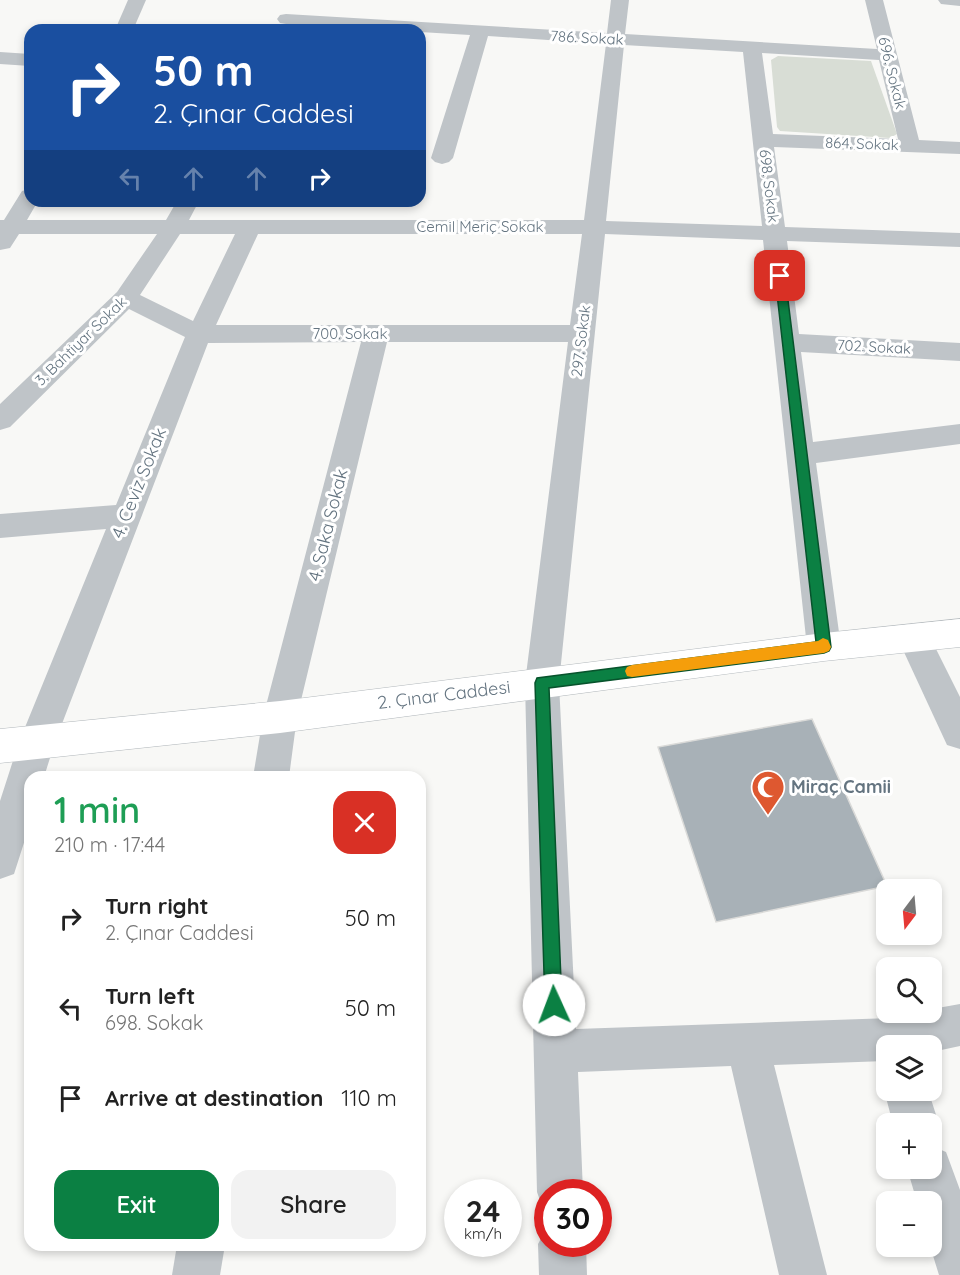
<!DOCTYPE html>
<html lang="en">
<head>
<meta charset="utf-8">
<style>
	:root { --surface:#fff; --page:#f2f2f2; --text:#222; --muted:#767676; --accent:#0b8043 }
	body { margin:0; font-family:Quicksand,sans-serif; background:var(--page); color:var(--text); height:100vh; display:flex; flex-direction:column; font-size:22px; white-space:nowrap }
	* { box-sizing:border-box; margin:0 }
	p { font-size:20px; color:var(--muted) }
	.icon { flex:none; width:33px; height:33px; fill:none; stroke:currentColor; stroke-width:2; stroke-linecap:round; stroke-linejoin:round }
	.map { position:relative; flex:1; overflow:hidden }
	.drawer { position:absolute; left:24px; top:771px; width:402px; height:480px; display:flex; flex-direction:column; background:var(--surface); border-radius:18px; box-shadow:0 3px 9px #0003 }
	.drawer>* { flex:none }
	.banner { position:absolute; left:24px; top:24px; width:402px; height:183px; border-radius:18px; box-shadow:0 3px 9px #0003; background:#1a4fa0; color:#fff; overflow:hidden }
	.needle { width:39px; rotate:196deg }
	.controls { position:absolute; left:876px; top:879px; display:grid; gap:12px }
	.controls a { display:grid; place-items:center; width:66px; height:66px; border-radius:12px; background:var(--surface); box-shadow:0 3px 9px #0003; font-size:30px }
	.speed { position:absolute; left:444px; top:1179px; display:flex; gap:12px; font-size:30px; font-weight:700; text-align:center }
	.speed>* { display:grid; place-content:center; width:78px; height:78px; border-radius:50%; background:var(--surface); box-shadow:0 3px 9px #0003; line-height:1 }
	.speed small { font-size:15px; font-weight:400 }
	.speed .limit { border:9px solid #d22; background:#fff; color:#111 }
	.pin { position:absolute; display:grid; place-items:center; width:51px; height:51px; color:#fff; margin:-26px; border-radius:12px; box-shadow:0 3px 9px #0006 }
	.me { position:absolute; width:66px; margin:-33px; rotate:358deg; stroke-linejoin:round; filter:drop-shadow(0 0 4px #0008) }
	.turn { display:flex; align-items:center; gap:21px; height:126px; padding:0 30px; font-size:27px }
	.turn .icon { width:78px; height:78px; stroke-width:2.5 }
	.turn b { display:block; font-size:42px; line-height:51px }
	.lanes { display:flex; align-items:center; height:57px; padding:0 30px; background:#0003; justify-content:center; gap:30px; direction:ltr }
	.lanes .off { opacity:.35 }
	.round { display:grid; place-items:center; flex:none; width:63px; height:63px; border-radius:18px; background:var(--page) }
	.headline { display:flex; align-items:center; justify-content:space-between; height:102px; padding:0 30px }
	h1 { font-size:36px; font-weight:600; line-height:45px; color:#1e9e55 }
	.button { display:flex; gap:12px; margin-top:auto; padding:12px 30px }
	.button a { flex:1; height:69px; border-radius:18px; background:var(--accent); color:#fff; font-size:24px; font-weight:600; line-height:69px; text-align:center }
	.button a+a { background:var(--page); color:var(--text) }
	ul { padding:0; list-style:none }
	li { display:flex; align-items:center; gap:18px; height:90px; padding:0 30px }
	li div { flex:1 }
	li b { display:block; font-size:22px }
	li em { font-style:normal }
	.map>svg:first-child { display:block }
	.green { fill:#d8ddd5 }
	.building { fill:#a8b1b7; stroke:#dadad8; stroke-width:1.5 }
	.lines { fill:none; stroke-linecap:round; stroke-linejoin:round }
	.secondary-casing { stroke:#b2b8bc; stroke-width:1 }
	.street { fill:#bfc4c8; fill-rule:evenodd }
	.secondary { fill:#fff; fill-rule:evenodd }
	.route { fill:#0b8043; stroke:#07532c; stroke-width:1.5 }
	.slow { fill:#f59e0b }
	.labels { text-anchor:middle; stroke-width:6; stroke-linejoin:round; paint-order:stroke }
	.far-street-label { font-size:15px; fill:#647480; stroke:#fff }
	.street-label { font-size:18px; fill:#647480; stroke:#fff }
	.poi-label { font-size:18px; font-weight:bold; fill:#647480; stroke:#fff; text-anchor:start }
</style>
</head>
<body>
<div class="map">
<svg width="960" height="1275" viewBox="0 0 960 1275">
	<rect width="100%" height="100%" fill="#f8f8f6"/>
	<!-- green -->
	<polygon class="green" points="778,56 871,61 897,134 890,138 780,131 777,127 771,60"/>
	<!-- building -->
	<polygon class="building" points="812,719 887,886 716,922 658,747"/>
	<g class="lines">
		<!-- secondary casing -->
		<g class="secondary-casing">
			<polygon id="secondary" points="960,619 960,647 824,661 280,733 0,763 0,729 280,701 824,633"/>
		</g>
		<!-- street -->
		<g class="street">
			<polygon points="128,0 146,0 133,30 115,30"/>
			<path d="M 611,0 L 629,0 L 625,34 L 877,49 L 865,0 L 883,0 L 919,140 L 960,142 L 960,154 L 774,147 L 785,227 L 960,233 L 960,247 L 787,241 L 799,334 L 960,343 L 960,361 L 801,352 L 813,442 L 960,424 L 960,444 L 816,463 L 841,647 L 836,657 L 824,661 L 812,657 L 807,647 L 763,240 L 605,234 L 559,683 L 576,1029 L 891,1018 L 916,1012 L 932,1012 L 932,1009 L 960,1004 L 960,1046 L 932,1052 L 932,1046 L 886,1046 L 886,1061 L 774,1065 L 827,1275 L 779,1275 L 731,1066 L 578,1072 L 583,1192 L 548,1192 L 548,1210 L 543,1209 L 537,1192 L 525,683 L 568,342 L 387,342 L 297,717 L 289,777 L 253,777 L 263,717 L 361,342 L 208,343 L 55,742 L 44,777 L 30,777 L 30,824 L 14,874 L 0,879 L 0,801 L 19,742 L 106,529 L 0,538 L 0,514 L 116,505 L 185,337 L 129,309 L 10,427 L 0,430 L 0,404 L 117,292 L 157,234 L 19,234 L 10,248 L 0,250 L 0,220 L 4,220 L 22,191 L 30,189 L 30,201 L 38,201 L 27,220 L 166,220 L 177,201 L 199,201 L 189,220 L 584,220 L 606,44 L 488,36 L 453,158 L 449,162 L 442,164 L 435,162 L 431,158 L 470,35 L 420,32 L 420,30 L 286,24 L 280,23 L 277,19 L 280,15 L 286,14 L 607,33 ZM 624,45 L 743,52 L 762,226 L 606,221 ZM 762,53 L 879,60 L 898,139 L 773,134 ZM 180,234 L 235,234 L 193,321 L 140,295 ZM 258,234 L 582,234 L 570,325 L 216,325 Z"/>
			<polygon points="938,0 960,0 960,6 941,4"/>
			<polygon points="0,52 30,54 30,66 0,64"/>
			<polygon points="913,623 925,627 960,697 960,749 947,745 897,637 901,627"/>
			<polygon points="886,1084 886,1090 928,1090 939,1124 932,1140 932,1124 893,1124 884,1090"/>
			<polygon points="932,1146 946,1152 960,1190 960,1275 939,1275 930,1246 932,1246 932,1202 917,1202 907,1168 932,1168"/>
			<polygon points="548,1226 548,1244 586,1244 587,1275 539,1275 538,1244"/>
			<polygon points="177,1245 225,1245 220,1275 172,1275"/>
		</g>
		<!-- secondary -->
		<use href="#secondary" class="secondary"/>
	</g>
	<!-- route -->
	<polygon class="route" points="780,273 785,276 831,647 829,651 824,653 549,688 562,1005 560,1011 554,1014 547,1011 545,1005 535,683 537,678 816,642 775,276"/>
	<!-- slow -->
	<polygon class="slow" points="823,638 828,640 831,647 829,651 824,653 632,677 627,676 625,671 627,667 632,665 818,641"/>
	<!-- icons -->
	<defs>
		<g id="mosque-pin" transform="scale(1.725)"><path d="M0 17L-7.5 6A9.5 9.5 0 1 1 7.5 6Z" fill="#de5830" stroke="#fff"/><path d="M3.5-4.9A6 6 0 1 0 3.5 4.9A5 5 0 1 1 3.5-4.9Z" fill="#fff"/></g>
	</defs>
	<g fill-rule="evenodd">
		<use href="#mosque-pin" x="768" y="787"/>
	</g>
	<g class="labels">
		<!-- far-street labels -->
		<g class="far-street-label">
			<text transform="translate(587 38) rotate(3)" y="5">786. Sokak</text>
			<text transform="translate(892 73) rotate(76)" y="5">696. Sokak</text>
			<text transform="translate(862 144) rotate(2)" y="5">864. Sokak</text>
			<text transform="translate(769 186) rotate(83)" y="5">698. Sokak</text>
			<text x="480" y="232">Cemil Meriç Sokak</text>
			<text x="350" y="339">700. Sokak</text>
			<text transform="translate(81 341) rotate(-44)" y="5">3. Bahtiyar Sokak</text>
			<text transform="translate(581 341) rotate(-83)" y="5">297. Sokak</text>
			<text transform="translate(874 347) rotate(3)" y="5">702. Sokak</text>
		</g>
		<!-- street labels -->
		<g class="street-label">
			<text transform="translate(139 483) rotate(-68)" y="6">4. Ceviz Sokak</text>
			<text transform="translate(328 525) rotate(-76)" y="6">4. Saka Sokak</text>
			<text transform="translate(444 695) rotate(-7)" y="6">2. Çınar Caddesi</text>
		</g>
		<!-- poi labels -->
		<g class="poi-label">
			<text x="791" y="793">Miraç Camii</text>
		</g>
	</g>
</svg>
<div class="controls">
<a><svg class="needle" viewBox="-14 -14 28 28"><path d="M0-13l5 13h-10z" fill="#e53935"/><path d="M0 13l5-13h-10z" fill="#767676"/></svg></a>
<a><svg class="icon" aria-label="search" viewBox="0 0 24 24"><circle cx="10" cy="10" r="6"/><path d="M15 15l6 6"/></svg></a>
<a><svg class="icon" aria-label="layers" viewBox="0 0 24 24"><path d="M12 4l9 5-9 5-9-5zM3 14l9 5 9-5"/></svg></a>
<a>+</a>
<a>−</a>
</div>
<div class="speed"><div>24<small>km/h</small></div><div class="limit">30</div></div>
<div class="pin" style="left:780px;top:276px;background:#d93025"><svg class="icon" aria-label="arrive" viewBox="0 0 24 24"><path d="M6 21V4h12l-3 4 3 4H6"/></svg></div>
<svg class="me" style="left:554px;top:1005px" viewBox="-20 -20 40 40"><circle r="19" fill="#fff"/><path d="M0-13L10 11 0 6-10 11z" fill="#0b8043"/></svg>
<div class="banner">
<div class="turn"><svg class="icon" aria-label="right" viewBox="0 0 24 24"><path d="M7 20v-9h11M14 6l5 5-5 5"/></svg><div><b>50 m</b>2. Çınar Caddesi</div></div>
<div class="lanes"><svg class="icon off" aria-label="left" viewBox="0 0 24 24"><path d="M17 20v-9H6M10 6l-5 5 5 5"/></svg><svg class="icon off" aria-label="ahead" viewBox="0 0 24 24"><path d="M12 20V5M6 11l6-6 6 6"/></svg><svg class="icon off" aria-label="ahead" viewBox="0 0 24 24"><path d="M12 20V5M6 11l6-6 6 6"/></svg><svg class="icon" aria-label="right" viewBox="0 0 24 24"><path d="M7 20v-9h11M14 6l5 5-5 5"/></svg></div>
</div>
<section class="drawer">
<div class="headline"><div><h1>1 min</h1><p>210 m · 17:44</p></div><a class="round" style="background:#d93025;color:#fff"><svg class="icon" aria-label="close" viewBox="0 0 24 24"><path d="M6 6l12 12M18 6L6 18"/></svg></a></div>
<ul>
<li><svg class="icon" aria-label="right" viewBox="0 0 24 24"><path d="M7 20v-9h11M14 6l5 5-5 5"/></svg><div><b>Turn right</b><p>2. Çınar Caddesi</p></div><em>50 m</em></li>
<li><svg class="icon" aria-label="left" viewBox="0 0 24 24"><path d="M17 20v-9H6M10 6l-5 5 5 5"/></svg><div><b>Turn left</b><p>698. Sokak</p></div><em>50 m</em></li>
<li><svg class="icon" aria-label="arrive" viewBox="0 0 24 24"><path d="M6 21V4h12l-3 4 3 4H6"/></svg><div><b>Arrive at destination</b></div><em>110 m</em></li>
</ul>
<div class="button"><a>Exit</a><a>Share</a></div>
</section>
</div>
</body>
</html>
